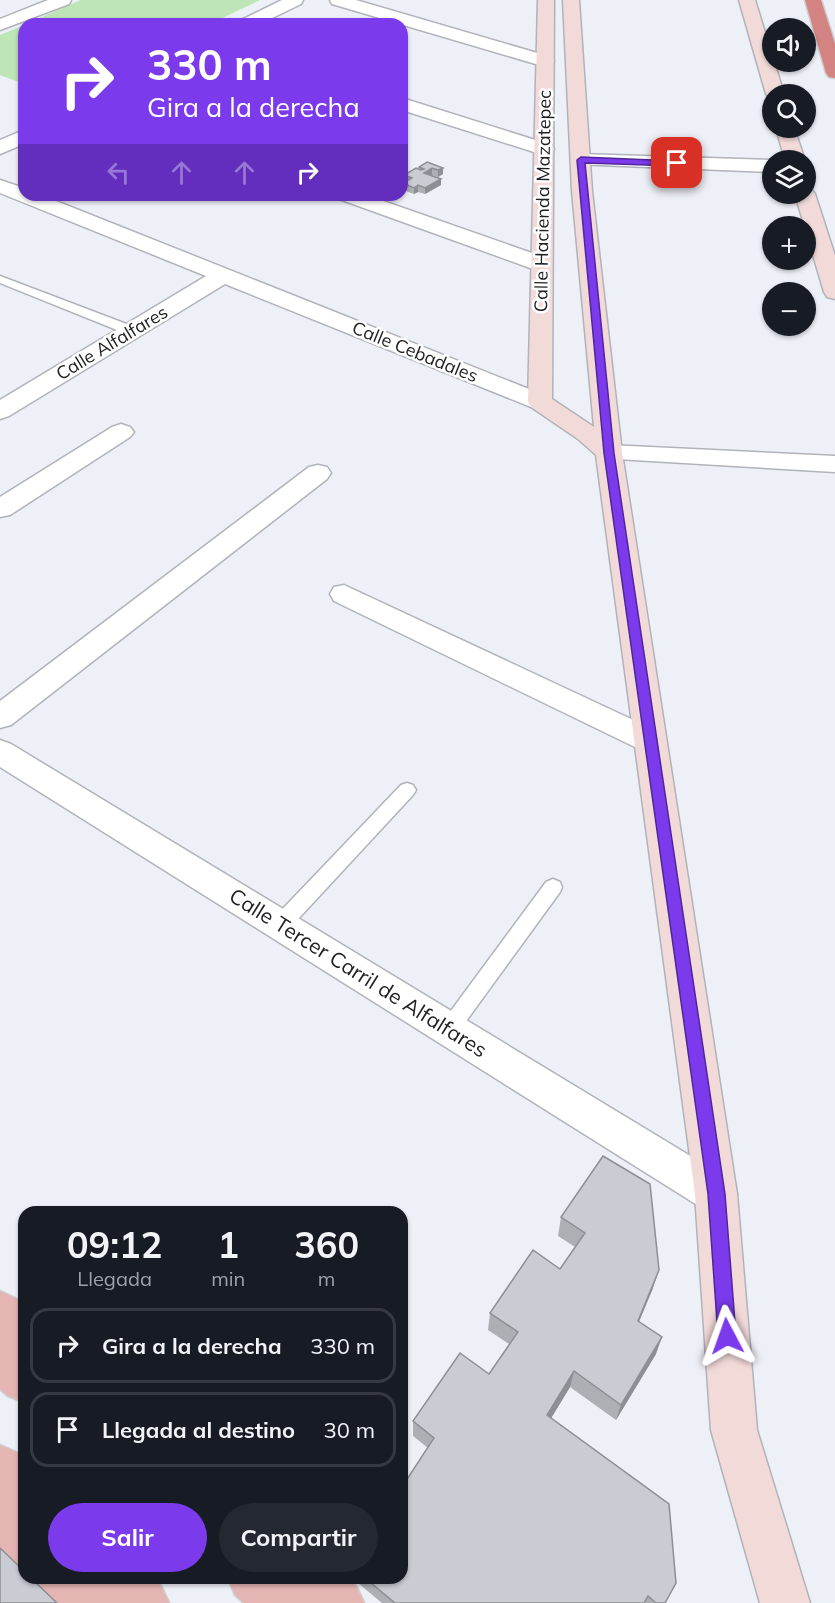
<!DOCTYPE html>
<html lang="es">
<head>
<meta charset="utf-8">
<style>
	:root { --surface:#171b24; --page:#242831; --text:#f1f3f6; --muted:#9ea1a6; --line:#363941; --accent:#7c3aed }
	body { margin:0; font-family:Mulish,sans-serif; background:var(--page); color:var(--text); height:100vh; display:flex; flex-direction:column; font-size:22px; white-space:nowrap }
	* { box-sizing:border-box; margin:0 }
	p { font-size:20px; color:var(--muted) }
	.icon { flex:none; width:33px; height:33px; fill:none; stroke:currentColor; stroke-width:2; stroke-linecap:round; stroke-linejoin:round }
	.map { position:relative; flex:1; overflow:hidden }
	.details { position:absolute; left:18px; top:1206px; width:390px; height:378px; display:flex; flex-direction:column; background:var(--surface); border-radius:18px; box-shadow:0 2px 4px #0004 }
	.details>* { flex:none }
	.banner { position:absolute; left:18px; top:18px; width:390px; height:183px; border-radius:18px; box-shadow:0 2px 4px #0004; background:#7c3aed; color:#fff; overflow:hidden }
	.controls { position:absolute; left:762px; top:18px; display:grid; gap:12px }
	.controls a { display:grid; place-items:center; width:54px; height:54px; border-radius:50%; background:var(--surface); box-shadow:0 2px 4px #0004; font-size:30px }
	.pin { position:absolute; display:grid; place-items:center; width:51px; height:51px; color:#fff; margin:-26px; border-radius:12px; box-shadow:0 3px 9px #0006 }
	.me { position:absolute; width:66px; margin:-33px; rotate:356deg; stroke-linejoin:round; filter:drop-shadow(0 0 4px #0008) }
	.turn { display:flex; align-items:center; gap:21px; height:126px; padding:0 30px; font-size:27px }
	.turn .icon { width:78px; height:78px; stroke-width:2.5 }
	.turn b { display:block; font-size:42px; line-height:51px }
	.lanes { display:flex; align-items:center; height:57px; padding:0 30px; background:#0003; justify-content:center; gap:30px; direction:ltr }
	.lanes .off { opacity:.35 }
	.eta { display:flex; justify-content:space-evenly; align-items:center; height:102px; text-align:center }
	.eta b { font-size:36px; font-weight:700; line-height:42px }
	.button { display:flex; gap:12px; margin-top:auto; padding:12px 30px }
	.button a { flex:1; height:69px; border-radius:36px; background:var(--accent); color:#fff; font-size:24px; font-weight:700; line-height:69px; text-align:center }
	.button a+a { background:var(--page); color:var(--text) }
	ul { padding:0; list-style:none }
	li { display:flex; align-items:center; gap:18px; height:75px; margin:0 12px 9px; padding:0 18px; border:3px solid var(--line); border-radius:18px }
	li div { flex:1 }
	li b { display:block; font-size:22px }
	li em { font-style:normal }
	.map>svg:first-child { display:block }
	.green { fill:#bee5b5 }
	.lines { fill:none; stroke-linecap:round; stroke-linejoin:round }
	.lane-casing { stroke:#b0b3b9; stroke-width:3 }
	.street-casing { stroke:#b0b3b9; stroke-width:3 }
	.secondary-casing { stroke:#b0b3b9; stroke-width:3 }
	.primary-casing { stroke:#cececf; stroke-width:3 }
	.highway-casing { stroke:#cececf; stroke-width:3 }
	.lane { fill:#fff; fill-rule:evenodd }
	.street { fill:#fff; fill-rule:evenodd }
	.secondary { fill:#f2dad9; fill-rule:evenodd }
	.primary { fill:#e5b5b3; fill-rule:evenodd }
	.highway { fill:#d38381; fill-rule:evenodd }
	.wall { fill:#aeafb5 }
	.shaded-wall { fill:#8d8f94 }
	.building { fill:#caccd3; stroke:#8d8f94; stroke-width:1.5 }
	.route { fill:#7c3aed; stroke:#51269a; stroke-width:1.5 }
	.labels { text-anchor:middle; stroke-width:5; stroke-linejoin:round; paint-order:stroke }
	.far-street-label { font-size:18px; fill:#202123; stroke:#fff }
	.street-label { font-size:21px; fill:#202123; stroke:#fff }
</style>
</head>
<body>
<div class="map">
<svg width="835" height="1603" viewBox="0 0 835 1603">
	<rect width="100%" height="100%" fill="#eef0f7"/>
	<!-- green -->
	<g class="green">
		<polygon points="81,0 260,0 210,24 26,24"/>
		<polygon points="24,25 24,84 0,75 0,35"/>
	</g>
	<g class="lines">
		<!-- lane casing -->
		<g class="lane-casing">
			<g id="lane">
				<polygon points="0,276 137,328 138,331 132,335 127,334 0,283"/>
				<polygon points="407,783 413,785 416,790 413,795 287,931 280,933 273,931 270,925 273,919 401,785"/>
				<polygon points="553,879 560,882 562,887 560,892 456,1035 449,1038 442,1035 439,1029 442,1023 546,882"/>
			</g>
		</g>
		<!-- street casing -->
		<g class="street-casing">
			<g id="street">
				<polygon points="48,0 71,0 69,4 0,30 0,19"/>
				<polygon points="282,0 303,0 301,4 260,24 238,24 241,20"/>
				<polygon points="330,0 356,0 551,57 554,61 551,65 539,65 332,4"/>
				<polygon points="402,98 551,145 554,149 551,153 537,153 402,110"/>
				<polygon points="24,130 24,144 0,154 0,140"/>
				<polygon points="581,154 772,160 774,160 772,172 574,164 571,160 574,156"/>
				<polygon points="0,180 24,188 24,195 41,195 549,397 552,402 549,407 540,409 531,407 225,284 9,416 0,419 0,400 206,276 0,193"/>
				<polygon points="336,195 366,195 549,259 552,264 549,269 541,271 533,269 339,199"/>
				<polygon points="121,424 130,427 134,432 130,437 10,515 0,517 0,497 112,427"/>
				<polygon points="609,445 835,456 835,472 600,458 596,453 600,448"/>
				<polygon points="318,465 327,467 331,473 327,479 11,725 0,728 0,701 309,467"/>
				<polygon points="344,585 661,733 666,741 661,749 650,753 639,749 334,601 330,594 334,587"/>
				<polygon points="0,740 11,744 730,1180 737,1194 730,1208 716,1213 702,1208 0,767"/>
			</g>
		</g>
		<!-- secondary casing -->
		<g class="secondary-casing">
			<g id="secondary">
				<polygon points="538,0 554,0 552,399 594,427 572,191 563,0 579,0 592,191 622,453 737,1194 757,1430 810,1603 760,1603 711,1430 695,1194 596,455 578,439 531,407 528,402"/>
				<polygon points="739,0 755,0 784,94 772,94 772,99 766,94"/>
				<polygon points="776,128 794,128 805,160 785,160"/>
				<polygon points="806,188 812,190 815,194 835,256 835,299 827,297 824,292 795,194 806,194"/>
			</g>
		</g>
		<!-- primary casing -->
		<g class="primary-casing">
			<g id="primary">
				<polygon points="0,1291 15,1298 24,1305 24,1402 8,1396 0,1389"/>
				<polygon points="0,1445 16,1452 24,1458 24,1569 7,1562 0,1555"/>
				<polygon points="36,1578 153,1578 161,1586 169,1603 51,1603 43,1595"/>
				<polygon points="228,1578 347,1578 356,1586 364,1603 244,1603 235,1595"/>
			</g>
		</g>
		<!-- highway casing -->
		<g class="highway-casing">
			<polygon id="highway" points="805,0 821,0 835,44 835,78 829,77 826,73"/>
		</g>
		<!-- lane -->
		<use href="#lane" class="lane"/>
		<!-- street -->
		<use href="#street" class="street"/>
		<!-- secondary -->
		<use href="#secondary" class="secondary"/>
		<!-- primary -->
		<use href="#primary" class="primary"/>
		<!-- highway -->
		<use href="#highway" class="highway"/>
	</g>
	<!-- wall -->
	<g class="wall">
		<polygon points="419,167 443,168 443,174 438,177 432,175 431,175 441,185 425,194 418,192 414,194 403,190 402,177 404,183 405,182 404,182 404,176 405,169 406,174 419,169"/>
		<polygon points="603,1156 653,1288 639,1322 656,1354 616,1420 570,1387 551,1418 665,1603 382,1603 352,1578 402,1578 428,1448 413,1436 413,1421 489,1374 509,1344 488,1330 490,1313 560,1269 575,1247 558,1236 561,1217"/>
	</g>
	<!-- shaded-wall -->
	<g class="shaded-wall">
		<polygon points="432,168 432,175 424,179 424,173"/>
		<polygon points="443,168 443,174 438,177 438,170"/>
		<polygon points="405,169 406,175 402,177 402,171"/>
		<polygon points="441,179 441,185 425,194 425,188"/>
		<polygon points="418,185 418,192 414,194 414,188"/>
		<polygon points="659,1270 653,1288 632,1338 638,1321"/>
		<polygon points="662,1337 656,1354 616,1420 621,1405"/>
		<polygon points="574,1371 570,1387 544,1430 547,1415"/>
	</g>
	<!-- building -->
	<g class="building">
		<polygon points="427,162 443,168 438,170 432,168 424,173 441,179 425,188 418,185 414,188 403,183 412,178 404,175 416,168 421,170 424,169 419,167"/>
		<polygon points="603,1156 650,1184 659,1270 638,1321 662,1337 621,1405 574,1371 547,1415 669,1504 676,1583 665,1603 656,1603 648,1596 644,1603 395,1603 365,1578 402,1578 402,1487 434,1438 413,1421 460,1353 489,1374 518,1332 490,1313 533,1250 560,1269 585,1233 561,1217"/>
		<polygon points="0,1548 24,1571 24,1578 31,1578 57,1603 0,1603"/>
	</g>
	<!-- route -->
	<polygon class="route" points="581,157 677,161 681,163 677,166 585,163 614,453 725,1194 736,1336 733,1342 727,1345 721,1342 718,1336 708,1194 604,453 577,160"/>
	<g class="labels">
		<!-- far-street labels -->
		<g class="far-street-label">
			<text transform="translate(543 201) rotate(-89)" y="6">Calle Hacienda Mazatepec</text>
			<text transform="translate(112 343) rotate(-31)" y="6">Calle Alfalfares</text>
			<text transform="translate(415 352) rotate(22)" y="6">Calle Cebadales</text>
		</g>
		<!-- street labels -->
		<g class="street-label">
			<text transform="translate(358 973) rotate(32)" y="7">Calle Tercer Carril de Alfalfares</text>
		</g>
	</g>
</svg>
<div class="controls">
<a><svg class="icon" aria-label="sound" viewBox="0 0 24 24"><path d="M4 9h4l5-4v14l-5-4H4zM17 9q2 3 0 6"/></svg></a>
<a><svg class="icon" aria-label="search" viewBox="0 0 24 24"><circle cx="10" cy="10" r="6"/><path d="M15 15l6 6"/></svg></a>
<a><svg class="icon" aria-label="layers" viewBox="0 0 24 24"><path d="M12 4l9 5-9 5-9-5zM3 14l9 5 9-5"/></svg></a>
<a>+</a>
<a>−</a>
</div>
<div class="pin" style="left:677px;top:163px;background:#d93025"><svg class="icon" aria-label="arrive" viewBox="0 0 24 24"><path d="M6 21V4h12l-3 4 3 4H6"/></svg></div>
<svg class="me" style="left:727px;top:1336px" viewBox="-20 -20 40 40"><path d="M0-17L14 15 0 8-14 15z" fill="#7c3aed" stroke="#fff" stroke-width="4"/></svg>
<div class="banner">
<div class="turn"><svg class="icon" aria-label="right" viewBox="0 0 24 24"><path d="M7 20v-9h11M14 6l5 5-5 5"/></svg><div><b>330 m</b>Gira a la derecha</div></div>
<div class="lanes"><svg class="icon off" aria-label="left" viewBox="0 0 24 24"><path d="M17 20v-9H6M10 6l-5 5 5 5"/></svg><svg class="icon off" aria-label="ahead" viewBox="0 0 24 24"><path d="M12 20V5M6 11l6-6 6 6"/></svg><svg class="icon off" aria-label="ahead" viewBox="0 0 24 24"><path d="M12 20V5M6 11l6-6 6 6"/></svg><svg class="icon" aria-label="right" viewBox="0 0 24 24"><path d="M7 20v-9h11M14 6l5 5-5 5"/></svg></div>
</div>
<section class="details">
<div class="eta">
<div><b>09:12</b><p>Llegada</p></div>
<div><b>1</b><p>min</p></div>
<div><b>360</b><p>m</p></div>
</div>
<ul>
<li><svg class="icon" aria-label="right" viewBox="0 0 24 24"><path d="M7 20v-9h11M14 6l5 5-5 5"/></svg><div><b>Gira a la derecha</b></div><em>330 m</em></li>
<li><svg class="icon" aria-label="arrive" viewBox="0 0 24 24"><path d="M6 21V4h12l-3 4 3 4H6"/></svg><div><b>Llegada al destino</b></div><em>30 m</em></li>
</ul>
<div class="button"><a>Salir</a><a>Compartir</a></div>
</section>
</div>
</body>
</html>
